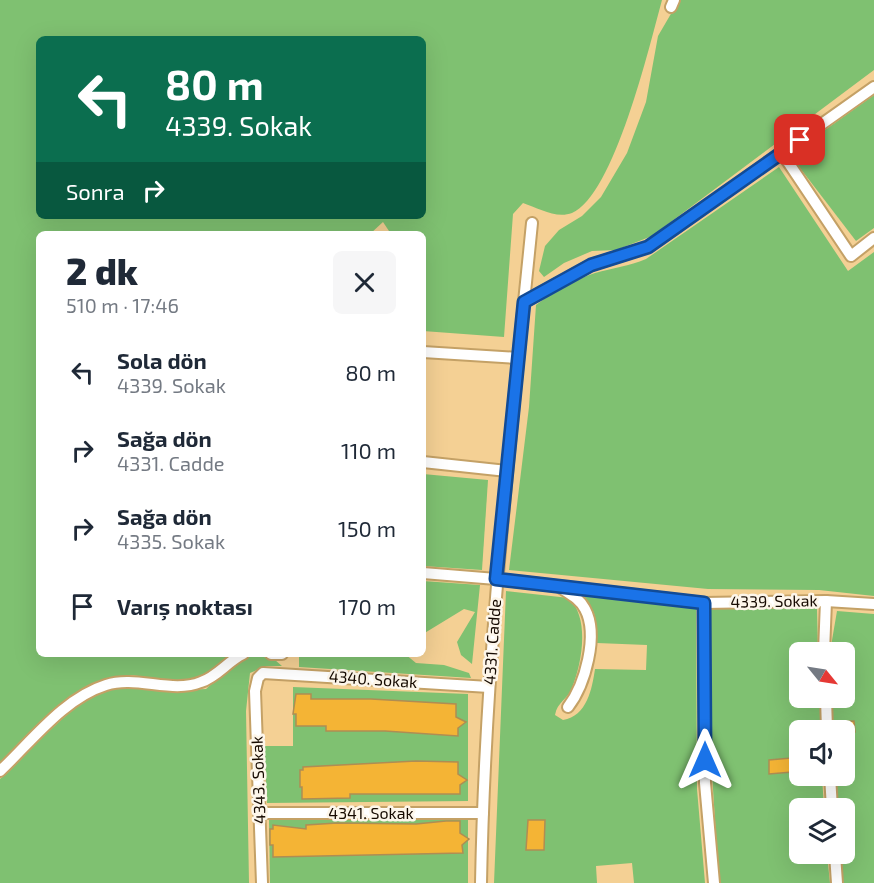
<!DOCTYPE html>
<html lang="tr">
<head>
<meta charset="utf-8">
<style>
	:root { --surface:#fff; --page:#f6f6f7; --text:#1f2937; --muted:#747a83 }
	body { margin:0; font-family:"Exo 2",sans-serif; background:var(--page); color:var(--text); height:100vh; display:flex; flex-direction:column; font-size:22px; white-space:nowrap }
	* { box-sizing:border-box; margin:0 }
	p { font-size:20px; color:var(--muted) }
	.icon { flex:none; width:33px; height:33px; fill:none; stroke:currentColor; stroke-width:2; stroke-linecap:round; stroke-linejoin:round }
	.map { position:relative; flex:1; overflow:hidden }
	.panel { position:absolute; left:36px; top:231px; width:390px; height:426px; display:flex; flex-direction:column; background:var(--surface); border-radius:9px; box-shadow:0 6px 24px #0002 }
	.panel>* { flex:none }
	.top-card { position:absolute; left:36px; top:36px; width:390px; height:183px; border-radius:9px; box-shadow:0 6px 24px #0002; background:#0b6e4f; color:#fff; overflow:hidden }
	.needle { width:39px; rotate:120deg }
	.controls { position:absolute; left:789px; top:642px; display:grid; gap:12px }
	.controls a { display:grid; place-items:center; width:66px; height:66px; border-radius:9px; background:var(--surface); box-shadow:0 6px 24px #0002; font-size:30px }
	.pin { position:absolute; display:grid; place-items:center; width:51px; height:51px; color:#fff; margin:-26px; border-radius:12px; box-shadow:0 3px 9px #0006 }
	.me { position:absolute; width:66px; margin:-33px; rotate:0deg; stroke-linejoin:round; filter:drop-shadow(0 0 4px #0008) }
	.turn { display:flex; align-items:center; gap:21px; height:126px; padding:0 30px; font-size:27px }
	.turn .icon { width:78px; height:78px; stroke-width:2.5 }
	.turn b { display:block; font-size:42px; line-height:51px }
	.then { display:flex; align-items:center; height:57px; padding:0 30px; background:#0003; gap:12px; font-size:22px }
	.round { display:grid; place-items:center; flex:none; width:63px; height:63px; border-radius:9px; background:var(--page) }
	.headline { display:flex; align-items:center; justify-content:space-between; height:102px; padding:0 30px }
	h1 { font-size:36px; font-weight:800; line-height:45px }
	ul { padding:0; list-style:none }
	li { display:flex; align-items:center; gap:18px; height:78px; padding:0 30px }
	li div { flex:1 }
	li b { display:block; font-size:22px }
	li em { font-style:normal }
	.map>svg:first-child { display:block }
	.green { fill:#7fc171; fill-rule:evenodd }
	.building { fill:#f4b435; stroke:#af8d53; stroke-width:1.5 }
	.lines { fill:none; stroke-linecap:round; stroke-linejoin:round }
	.street-casing { stroke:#c4a166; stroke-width:14 }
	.street { stroke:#fff; stroke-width:10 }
	.route-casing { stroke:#114b97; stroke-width:15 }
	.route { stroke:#1a73e8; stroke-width:10 }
	.labels { text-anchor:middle; stroke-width:5; stroke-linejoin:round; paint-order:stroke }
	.street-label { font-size:16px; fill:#160a00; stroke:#fdf6ea }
</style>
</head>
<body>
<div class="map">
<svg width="874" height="883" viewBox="0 0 874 883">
	<rect width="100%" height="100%" fill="#f4d094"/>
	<!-- green -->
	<g class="green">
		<path d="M 0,0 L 662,0 C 650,44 614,196 572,213 C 556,219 538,208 523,203 L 513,214 L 504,337 L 423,331 L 423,234 L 391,234 L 383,222 L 370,234 L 39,234 L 39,654 L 235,654 L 202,676 L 184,682 L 131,675 L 98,683 L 0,764 ZM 39,39 L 423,39 L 423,216 L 39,216 Z"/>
		<polygon points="679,0 874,0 874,70 652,236 616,250 592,251 564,263 544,277 539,271 545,246 559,230 582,216 601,197 627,153 646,102 658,36"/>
		<polygon points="874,95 874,228 856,241 790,155"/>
		<path d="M 779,167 L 848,271 L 874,252 L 874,596 L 819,590 L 708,589 L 509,570 L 529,407 L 536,305 C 554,291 574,280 595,273 C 613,268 629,266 646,259 Z"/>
		<polygon points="423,474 488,480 482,570 423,566"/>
		<polygon points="423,581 480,585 472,664 461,655 457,642 475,612 464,609 423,634"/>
		<path d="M 506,591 L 569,598 C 590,619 582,663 572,688 C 568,699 557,702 555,715 L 563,720 C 587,716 592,689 595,669 L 646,670 L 647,645 L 597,643 L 594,613 L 580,593 L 696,607 L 697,789 L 705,883 L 634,883 L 632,863 L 596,866 L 597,883 L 494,883 Z"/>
		<polygon points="817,607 818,652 800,652 800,698 820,698 821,730 800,730 800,776 822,776 824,808 800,808 800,854 827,854 830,883 719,883 708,711 709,609"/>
		<polygon points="837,611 874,614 874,883 840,883 838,854 844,854 844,808 836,808 835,776 844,776 844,730 833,730 832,698 844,698 844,652 830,652"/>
		<path d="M 253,654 L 275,660 L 282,666 L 266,666 L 250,673 L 246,711 L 249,883 L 0,883 L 0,779 C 25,757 84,689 114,686 C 144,683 176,691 206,689 L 229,668 Z"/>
		<polygon points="299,654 405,654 416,663 444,665 469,673 471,678 299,667"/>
		<polygon points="293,687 468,694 468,801 267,803 264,746 293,746"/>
		<polygon points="468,817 468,883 270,883 269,818"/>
	</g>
	<!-- building -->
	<g class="building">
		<polygon points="296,694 311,694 311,699 371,699 456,704 456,717 466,722 458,728 458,736 385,731 326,731 326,726 296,726 296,714 293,714"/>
		<polygon points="854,721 855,732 834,730 834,722"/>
		<polygon points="791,758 792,772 769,774 769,760"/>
		<polygon points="416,761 458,762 458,774 467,780 460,785 460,794 350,794 350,798 302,799 302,787 300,787 300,770 303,770 303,767"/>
		<polygon points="528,820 545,820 544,850 526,850"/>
		<polygon points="446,821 460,821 460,833 469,839 462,845 463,853 273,857 273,845 270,845 270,829 273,829 273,825 306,829 306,825 337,823 416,824"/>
	</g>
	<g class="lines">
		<!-- street casing -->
		<g class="street-casing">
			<g id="street">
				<polyline points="671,7 674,0"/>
				<polyline points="782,153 851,256 874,238"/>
				<polyline points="524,302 591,265 648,247 874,87"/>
				<polyline points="423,352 518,358"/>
				<polyline points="423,462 507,471"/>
				<polyline points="423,573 496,579 704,603 826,601 874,604"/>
				<path d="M 561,588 C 570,594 580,599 585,609 C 599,635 585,685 568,707"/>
				<polyline points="704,603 705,783 714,883"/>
				<polyline points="824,652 826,601"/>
				<polyline points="271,654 282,654"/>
				<polyline points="826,698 827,730"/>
				<path d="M 0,771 C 31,742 64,698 106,685 C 136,675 172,694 201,682 C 217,677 228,661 243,654"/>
				<polyline points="830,776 832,808"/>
				<polyline points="259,813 483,813"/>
				<polyline points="835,854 837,883"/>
				<polyline points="262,883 255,691 258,678 263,673 489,687"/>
				<path d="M 481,883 C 485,662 510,443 532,223"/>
			</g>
		</g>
		<!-- street -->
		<use href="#street" class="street"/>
	</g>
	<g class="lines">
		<!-- route casing -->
		<g class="route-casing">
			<polyline id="route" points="705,760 704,603 496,579 524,302 591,265 648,247 800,140"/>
		</g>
		<!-- route -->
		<use href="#route" class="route"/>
	</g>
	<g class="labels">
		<!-- street labels -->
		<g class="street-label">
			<text transform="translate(774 601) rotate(-1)" y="6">4339. Sokak</text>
			<text transform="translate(492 642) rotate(-86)" y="6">4331. Cadde</text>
			<text transform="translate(373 679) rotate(4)" y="6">4340. Sokak</text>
			<text transform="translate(258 780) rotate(-92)" y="6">4343. Sokak</text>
			<text x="371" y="819">4341. Sokak</text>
		</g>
	</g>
</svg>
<div class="controls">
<a><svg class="needle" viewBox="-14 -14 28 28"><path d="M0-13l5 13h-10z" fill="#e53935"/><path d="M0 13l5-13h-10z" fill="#747a83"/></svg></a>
<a><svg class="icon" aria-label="sound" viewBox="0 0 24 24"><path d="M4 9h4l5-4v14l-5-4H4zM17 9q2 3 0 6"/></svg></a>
<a><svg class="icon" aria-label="layers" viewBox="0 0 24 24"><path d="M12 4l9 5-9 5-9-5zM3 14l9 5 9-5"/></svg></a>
</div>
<div class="pin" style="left:800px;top:140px;background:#d93025"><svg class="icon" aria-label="arrive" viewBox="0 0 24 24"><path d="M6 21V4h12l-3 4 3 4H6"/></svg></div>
<svg class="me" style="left:705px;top:760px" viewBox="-20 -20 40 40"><path d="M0-17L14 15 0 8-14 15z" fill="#1a73e8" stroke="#fff" stroke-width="4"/></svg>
<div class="top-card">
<div class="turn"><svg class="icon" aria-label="left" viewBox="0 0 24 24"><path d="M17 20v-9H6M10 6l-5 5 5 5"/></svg><div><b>80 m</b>4339. Sokak</div></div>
<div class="then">Sonra<svg class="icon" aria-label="right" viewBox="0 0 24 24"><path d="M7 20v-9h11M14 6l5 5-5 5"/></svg></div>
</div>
<section class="panel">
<div class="headline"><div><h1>2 dk</h1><p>510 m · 17:46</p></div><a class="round"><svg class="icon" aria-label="close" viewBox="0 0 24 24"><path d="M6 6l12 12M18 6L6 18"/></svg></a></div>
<ul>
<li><svg class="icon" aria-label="left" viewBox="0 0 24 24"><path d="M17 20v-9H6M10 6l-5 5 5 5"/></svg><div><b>Sola dön</b><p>4339. Sokak</p></div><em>80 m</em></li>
<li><svg class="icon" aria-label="right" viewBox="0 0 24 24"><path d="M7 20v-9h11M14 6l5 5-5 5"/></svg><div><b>Sağa dön</b><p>4331. Cadde</p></div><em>110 m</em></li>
<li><svg class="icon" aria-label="right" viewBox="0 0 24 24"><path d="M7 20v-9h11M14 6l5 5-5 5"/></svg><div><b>Sağa dön</b><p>4335. Sokak</p></div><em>150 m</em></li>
<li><svg class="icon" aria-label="arrive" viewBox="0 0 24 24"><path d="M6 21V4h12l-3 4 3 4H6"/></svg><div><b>Varış noktası</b></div><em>170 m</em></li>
</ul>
</section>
</div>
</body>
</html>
